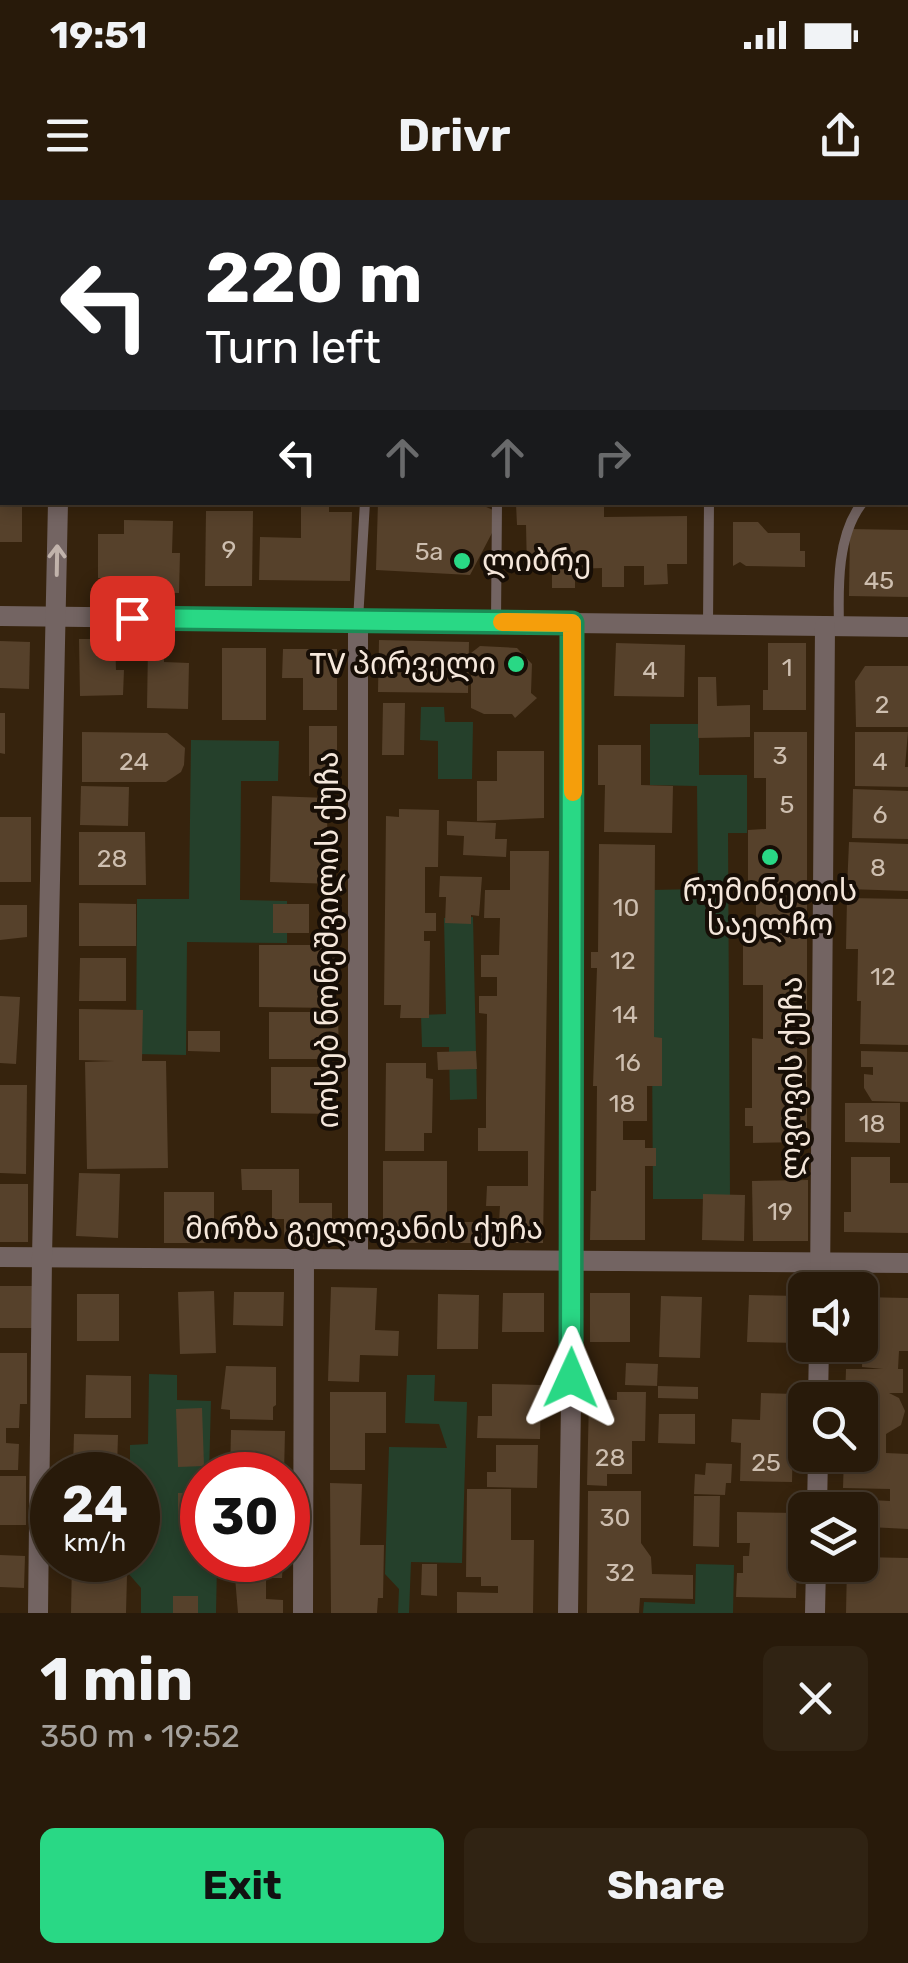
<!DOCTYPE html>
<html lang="en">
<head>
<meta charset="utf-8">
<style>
	:root { --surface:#281a0a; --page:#302313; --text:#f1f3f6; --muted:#a5a19c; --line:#44382b; --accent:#29d885 }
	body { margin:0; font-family:Rubik,"Noto Sans Georgian",sans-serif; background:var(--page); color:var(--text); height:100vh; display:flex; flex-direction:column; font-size:38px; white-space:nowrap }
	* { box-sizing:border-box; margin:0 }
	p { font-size:32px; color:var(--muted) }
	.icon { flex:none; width:55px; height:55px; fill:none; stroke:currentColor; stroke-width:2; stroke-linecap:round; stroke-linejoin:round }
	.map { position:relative; height:1413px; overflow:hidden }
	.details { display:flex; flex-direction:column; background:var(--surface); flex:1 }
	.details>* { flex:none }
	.hud { position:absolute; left:0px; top:0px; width:910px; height:305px; box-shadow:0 5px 15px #0003,0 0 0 2px var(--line); background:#202124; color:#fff; overflow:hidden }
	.controls { position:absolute; left:788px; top:1072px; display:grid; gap:20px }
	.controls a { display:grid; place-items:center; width:90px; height:90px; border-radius:15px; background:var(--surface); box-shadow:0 5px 15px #0003,0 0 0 2px var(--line); font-size:50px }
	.speed { position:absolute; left:30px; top:1252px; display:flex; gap:20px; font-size:50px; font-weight:700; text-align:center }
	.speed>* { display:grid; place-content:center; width:130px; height:130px; border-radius:50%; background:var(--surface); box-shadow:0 5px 15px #0003,0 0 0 2px var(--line); line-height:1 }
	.speed small { font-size:25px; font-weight:400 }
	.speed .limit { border:15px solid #d22; background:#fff; color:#111 }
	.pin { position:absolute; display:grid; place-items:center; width:85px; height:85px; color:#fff; margin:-42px; border-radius:20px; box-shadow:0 5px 15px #0006 }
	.me { position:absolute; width:110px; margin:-55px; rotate:1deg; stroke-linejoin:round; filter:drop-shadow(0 0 8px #0008) }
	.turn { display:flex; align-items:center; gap:35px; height:210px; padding:0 40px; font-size:45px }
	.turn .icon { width:130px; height:130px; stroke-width:2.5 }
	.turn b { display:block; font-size:70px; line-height:85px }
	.lanes { display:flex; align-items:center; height:95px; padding:0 40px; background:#0003; justify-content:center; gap:50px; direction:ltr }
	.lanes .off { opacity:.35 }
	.round { display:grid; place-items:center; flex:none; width:105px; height:105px; border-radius:15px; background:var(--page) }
	.headline { display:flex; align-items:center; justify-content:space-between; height:170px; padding:0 40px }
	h1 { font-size:60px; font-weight:700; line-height:75px }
	.cta { display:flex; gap:20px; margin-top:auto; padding:20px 40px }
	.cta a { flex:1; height:115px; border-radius:15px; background:var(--accent); color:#111; font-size:40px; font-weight:700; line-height:115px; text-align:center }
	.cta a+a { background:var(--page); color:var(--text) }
	.status { display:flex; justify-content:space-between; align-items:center; height:70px; padding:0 50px; background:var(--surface); direction:ltr }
	.status svg { height:28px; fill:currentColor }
	header { display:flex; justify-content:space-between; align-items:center; height:130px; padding:0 40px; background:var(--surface); font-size:45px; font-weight:700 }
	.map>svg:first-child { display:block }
	.green { fill:#25402b }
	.building { fill:#56412b }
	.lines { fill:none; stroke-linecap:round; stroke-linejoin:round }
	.lane { stroke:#736462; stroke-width:10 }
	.street { stroke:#736462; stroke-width:20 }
	.secondary { stroke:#9e8683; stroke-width:25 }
	.oneway { stroke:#c1b3ab }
	.route-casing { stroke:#1b8c56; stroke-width:25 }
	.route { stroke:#29d885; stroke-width:18 }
	.slow { stroke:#f59e0b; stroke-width:18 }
	.poi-dot { fill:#29d885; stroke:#170e06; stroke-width:4 }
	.labels { text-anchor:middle; stroke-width:8; stroke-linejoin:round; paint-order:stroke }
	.number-label { font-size:25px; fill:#cdbeaf }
	.poi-label { font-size:30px; fill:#f5e7db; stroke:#170e06; text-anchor:start }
	.street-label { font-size:30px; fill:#f5e7db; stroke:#170e06 }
</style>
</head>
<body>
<div class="status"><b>19:51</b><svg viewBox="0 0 49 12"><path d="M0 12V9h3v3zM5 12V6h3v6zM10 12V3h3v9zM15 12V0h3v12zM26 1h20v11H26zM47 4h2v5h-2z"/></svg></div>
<header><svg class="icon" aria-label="menu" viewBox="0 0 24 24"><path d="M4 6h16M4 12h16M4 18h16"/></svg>Drivr<svg class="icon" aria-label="share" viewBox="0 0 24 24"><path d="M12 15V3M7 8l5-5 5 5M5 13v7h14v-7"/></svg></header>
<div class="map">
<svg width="908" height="1413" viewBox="0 0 908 1413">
	<rect width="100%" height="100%" fill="#36230d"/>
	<!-- green -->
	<g class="green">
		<polygon points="421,507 444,507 445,522 473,522 472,579 438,579 438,541 420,540"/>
		<polygon points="650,524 699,524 699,575 747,575 747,633 728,633 730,999 653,999 651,690 698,689 697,586 650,585"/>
		<polygon points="191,540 279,541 278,581 241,581 240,700 287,701 287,743 187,742 186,855 136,854 137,699 189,699"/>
		<polygon points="473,717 477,899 450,900 449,847 422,847 421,815 446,814 444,718"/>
		<polygon points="149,1174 177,1175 177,1200 211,1201 209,1275 202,1275 202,1360 207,1360 207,1364 217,1365 216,1413 141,1413 141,1388 128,1373 128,1360 138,1360 138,1275 130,1275 130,1245 148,1244"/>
		<polygon points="407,1175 435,1175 434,1201 467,1202 462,1363 411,1362 409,1413 398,1413 399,1389 385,1374 389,1247 447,1248 439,1224 405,1223"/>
		<polygon points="696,1364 734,1365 733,1413 643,1413 644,1402 695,1404"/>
	</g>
	<!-- building -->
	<g class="building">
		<rect x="0" y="302" width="22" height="40"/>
		<polygon points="301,302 329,302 329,312 352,312 350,381 259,380 260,337 301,338"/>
		<polygon points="378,302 484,302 484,306 493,310 492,333 470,375 376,370"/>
		<polygon points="604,303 604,317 687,316 687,364 667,364 668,384 644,385 644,366 624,366 624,387 602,387 602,368 575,369 575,388 552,388 552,369 527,370 526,325 517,325 516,304"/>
		<polygon points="206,311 253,311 252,386 205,386"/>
		<polygon points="124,320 173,321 172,353 180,353 179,393 123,392 123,379 98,378 98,334 124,334"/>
		<polygon points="733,322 758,322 768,333 800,333 800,351 805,351 805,367 746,366 740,362 733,366"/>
		<polygon points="850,329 908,330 908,397 849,396"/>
		<polygon points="79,439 115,439 116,470 124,470 123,495 80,496"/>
		<polygon points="379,440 469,442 468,493 378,492"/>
		<polygon points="0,441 30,442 29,489 0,488"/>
		<polygon points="616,443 685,445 684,497 614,496"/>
		<polygon points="768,443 806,443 806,510 763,510 763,490 768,490"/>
		<polygon points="148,446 164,447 164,462 189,463 188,509 147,508"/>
		<polygon points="480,446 517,448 532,464 531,493 537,498 515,518 512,514 484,514 471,508 471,453"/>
		<rect x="222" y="448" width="44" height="72"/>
		<polygon points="283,449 337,449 337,510 303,510 303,478 282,478"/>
		<polygon points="865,466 908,466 908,527 856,527 855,481"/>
		<polygon points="698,477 716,477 717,506 750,505 750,537 698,538"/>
		<polygon points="383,503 405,503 404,555 382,555"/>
		<polygon points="0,513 5,513 5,554 0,553"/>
		<rect x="309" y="526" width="28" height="50"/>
		<polygon points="82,532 167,533 185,548 184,565 181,572 166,582 82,582"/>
		<polygon points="754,532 807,532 807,942 753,943 753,926 745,926 745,908 752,908 752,838 763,839 763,785 743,785 743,732 756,732 756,685 748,685 748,630 766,629 766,578 754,578"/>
		<polygon points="855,532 908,532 905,567 908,567 908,587 855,586"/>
		<polygon points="598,545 641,545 641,585 673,586 672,633 604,632 605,585 598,585"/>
		<polygon points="497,551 544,551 544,618 477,621 477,581 497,581"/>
		<polygon points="81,586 129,587 128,626 80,625"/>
		<polygon points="853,589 908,591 908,639 852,638"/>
		<polygon points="272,596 328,598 327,633 335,633 334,684 270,682"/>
		<polygon points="399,609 439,610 438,667 425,667 425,713 436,713 436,731 424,731 424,741 430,741 429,818 400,818 401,805 384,805 386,616 399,617"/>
		<rect x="0" y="617" width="31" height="65"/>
		<polygon points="447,621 496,623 495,639 507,639 506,657 463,655 464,636 447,635"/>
		<polygon points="79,632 145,632 146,685 79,685"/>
		<polygon points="849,642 908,644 908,691 847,689"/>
		<polygon points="599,644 655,645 654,837 662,838 662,886 647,886 647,921 623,921 623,940 645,940 645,948 656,948 656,966 645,966 645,1040 590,1040 591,991 596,991 597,886 593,886 597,768 591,768 591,752 598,752"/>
		<polygon points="510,651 549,651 543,1043 452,1043 452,1022 499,1022 500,1006 486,1006 487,986 528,986 528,951 478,951 478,928 486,928 486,898 487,814 479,813 479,796 497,796 497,777 481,777 481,755 499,755 500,718 484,718 485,690 510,690"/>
		<polygon points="440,676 482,677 479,716 471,715 471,724 445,723 446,697 439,697"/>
		<polygon points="847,698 908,699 908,845 860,844 861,801 857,801 858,749 846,749"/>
		<polygon points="79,703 136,704 136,746 79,746"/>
		<rect x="273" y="704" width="36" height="29"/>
		<polygon points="0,705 27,705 27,737 0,740"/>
		<polygon points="259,745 335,745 335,808 259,807"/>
		<polygon points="80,758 126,758 126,801 79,801"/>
		<polygon points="0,796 20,797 16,864 0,863"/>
		<polygon points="79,809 143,810 142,861 166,861 168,968 87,969 85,862 114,861 79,860"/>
		<polygon points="269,812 338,812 339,859 269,859"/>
		<polygon points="188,831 220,831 220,852 188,851"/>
		<polygon points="476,851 477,869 438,870 437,852"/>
		<polygon points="861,851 908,852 908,902 872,901 864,888 864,874 873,875 873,867 861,867"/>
		<polygon points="386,863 426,863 426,878 433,879 432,933 424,933 424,951 385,951"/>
		<polygon points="271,867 334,867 334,914 271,913"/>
		<polygon points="0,885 27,885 26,974 0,973"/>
		<polygon points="845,903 900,903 900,943 845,942"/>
		<polygon points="851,957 890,957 890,983 908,983 908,1033 844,1032 844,1012 851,1012"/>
		<rect x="383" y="961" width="64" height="82"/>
		<polygon points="241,969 299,969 299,1003 332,1003 332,1039 284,1039 284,1019 272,1019 272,990 242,990"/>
		<polygon points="79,973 120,974 118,1038 76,1036"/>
		<polygon points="808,980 808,1041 753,1041 752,981"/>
		<rect x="0" y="984" width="28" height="58"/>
		<rect x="164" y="992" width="50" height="51"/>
		<polygon points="703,994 745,995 744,1041 702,1040"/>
		<rect x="0" y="1086" width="33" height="42"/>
		<polygon points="331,1087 377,1088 375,1130 399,1131 398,1156 360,1155 359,1182 328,1181"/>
		<polygon points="214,1091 216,1153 180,1154 178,1092"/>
		<polygon points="234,1092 284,1092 283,1126 233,1125"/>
		<polygon points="503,1093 544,1093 544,1132 502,1132"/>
		<rect x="590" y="1093" width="40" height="49"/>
		<rect x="77" y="1094" width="42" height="47"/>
		<polygon points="438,1094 479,1095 478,1149 437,1149"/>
		<polygon points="749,1095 799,1096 798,1143 747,1142"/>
		<polygon points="661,1096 702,1097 700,1158 659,1157"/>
		<polygon points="860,1097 908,1098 908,1151 899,1151 898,1169 903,1169 903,1193 889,1193 899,1198 905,1211 901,1225 886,1234 886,1253 908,1254 908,1329 869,1327 870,1300 890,1301 890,1289 843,1288 844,1255 860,1255 860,1200 845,1200 846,1169 883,1169 862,1167 863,1141 873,1141 873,1121 865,1121 865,1128 860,1128"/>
		<polygon points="0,1153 27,1153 27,1204 20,1204 19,1228 6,1228 6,1243 19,1244 18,1270 0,1270"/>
		<polygon points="626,1163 658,1164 657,1186 625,1185"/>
		<polygon points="226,1166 276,1167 276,1205 273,1207 273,1220 230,1219 230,1210 221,1209"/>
		<polygon points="86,1175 131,1176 131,1218 85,1218"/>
		<polygon points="492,1184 541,1185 540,1239 477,1238 478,1216 492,1216"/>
		<polygon points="658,1186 698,1187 698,1199 658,1198"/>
		<polygon points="330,1192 386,1192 386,1233 365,1233 365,1270 330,1270"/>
		<polygon points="617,1192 646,1192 645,1241 632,1241 632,1274 607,1274 607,1286 587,1285 589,1199 617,1200"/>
		<polygon points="761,1193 794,1194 792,1282 740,1281 741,1243 731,1242 732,1219 760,1220"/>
		<polygon points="202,1208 204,1266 178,1267 176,1209"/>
		<polygon points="659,1214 695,1214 695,1244 658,1243"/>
		<polygon points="231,1230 285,1231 284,1275 230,1275"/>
		<polygon points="74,1234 118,1235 117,1269 73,1268"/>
		<polygon points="496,1245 538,1245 537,1288 487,1287 487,1272 496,1272"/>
		<polygon points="706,1263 732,1264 731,1283 726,1283 725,1295 694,1294 695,1274 705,1275"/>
		<rect x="0" y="1276" width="26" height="49"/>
		<polygon points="330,1283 362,1284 360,1345 384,1345 383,1398 378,1398 377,1413 331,1413"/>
		<polygon points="467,1289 511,1289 511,1340 534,1340 533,1413 457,1413 457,1392 498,1393 498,1386 481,1386 481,1377 466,1377"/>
		<polygon points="588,1291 641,1291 641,1343 651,1357 652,1374 693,1375 693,1399 640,1398 639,1413 587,1413"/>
		<polygon points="178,1293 202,1293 202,1314 178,1315"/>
		<polygon points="694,1296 720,1296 719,1347 693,1346"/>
		<polygon points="737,1312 798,1313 796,1398 736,1397 737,1373 743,1373 743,1356 749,1356 750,1343 737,1343"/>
		<polygon points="0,1355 25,1356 24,1388 0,1387"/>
		<polygon points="860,1357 908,1358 908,1413 846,1413 847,1365 860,1365"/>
		<polygon points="72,1360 111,1360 110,1375 127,1375 126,1413 71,1413"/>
		<polygon points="245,1360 283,1360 282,1378 266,1378 266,1399 283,1400 283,1413 238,1413 235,1377 244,1377"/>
		<polygon points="422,1364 437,1364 437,1396 421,1395"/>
		<rect x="173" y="1396" width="25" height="17"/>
	</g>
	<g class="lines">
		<!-- lane -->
		<g class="lane">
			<polyline points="102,0 102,2"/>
			<polyline points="203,0 203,2"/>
			<polyline points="320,0 324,2"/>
			<polyline points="421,0 424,2"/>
			<polyline points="431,2 433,0"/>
			<polyline points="358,420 365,302"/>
			<polyline points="496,421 497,302"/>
			<polyline points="708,424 709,302"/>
			<path d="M 839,426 C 838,386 837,334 863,302"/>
		</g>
		<!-- street -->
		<g class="street">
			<polyline points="61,2 61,0"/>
			<polyline points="784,2 786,0"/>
			<polyline points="0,416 908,427"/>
			<polyline points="358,421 358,1059"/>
			<polyline points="0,1057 908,1063"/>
			<polyline points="820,1090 825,426"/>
			<polyline points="818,1200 819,1145"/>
			<polyline points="817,1310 818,1255"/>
			<polyline points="38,1413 42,1057 58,302"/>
			<polyline points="303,1413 304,1059"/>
			<polyline points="568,1413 573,1061 573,423"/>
			<polyline points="815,1413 816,1365"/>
		</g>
		<!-- secondary -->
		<polyline class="secondary" points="741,0 744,2"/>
	</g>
	<!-- one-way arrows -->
	<defs><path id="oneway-shaft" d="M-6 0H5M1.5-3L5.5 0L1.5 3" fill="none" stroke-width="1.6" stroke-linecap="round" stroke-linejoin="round" transform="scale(2.5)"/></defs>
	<use class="oneway" href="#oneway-shaft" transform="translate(57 360) rotate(-89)"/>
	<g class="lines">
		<!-- route casing -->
		<g class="route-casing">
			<polyline id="route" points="132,418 572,423 571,1178"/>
		</g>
		<!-- route -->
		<use href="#route" class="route"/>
		<!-- slow -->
		<polyline class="slow" points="502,422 572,423 573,592"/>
	</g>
	<!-- markers -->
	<g class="poi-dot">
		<circle cx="462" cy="361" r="10"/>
		<circle cx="516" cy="464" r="10"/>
		<circle cx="770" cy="657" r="10"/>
	</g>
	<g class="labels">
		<!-- number labels -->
		<g class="number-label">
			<text x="229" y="358">9</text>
			<text x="429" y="360">5a</text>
			<text x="879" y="389">45</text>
			<text x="787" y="476">1</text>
			<text x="650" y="479">4</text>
			<text x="882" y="513">2</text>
			<text x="780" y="564">3</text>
			<text x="134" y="570">24</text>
			<text x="880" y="570">4</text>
			<text x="787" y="613">5</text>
			<text x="880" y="623">6</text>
			<text x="112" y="667">28</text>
			<text x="878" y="676">8</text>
			<text x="626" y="716">10</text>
			<text x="623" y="769">12</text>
			<text x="883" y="785">12</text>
			<text x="625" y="823">14</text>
			<text x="628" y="871">16</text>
			<text x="622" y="912">18</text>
			<text x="872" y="932">18</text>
			<text x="780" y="1020">19</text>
			<text x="610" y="1266">28</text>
			<text x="766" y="1271">25</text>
			<text x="615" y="1326">30</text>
			<text x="620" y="1381">32</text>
		</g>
		<!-- poi labels -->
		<g class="poi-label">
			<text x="482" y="371">ლიბრე</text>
			<text x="496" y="474" text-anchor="end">TV პირველი</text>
			<text x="770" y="701" text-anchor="middle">რუმინეთის<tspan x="770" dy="34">საელჩო</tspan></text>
		</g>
		<!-- street labels -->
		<g class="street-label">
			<text transform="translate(328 740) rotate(-90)" y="10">იოსებ ნონეშვილის ქუჩა</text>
			<text transform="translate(792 878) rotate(-90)" y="10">ლვოვის ქუჩა</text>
			<text x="364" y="1039">მირზა გელოვანის ქუჩა</text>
		</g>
	</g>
</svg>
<div class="controls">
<a><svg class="icon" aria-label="sound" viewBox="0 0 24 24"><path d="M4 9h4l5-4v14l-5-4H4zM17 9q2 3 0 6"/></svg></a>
<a><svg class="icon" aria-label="search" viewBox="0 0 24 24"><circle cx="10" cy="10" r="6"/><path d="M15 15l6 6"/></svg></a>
<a><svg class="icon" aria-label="layers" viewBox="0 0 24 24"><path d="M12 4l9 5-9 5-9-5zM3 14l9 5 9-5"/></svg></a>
</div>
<div class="speed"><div>24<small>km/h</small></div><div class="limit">30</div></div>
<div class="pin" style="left:132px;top:418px;background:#d93025"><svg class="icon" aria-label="arrive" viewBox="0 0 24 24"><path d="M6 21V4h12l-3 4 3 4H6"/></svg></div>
<svg class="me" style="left:571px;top:1178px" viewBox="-20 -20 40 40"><path d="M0-17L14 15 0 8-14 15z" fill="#29d885" stroke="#fff" stroke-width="4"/></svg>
<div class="hud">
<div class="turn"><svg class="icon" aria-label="left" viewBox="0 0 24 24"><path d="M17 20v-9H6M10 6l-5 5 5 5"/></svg><div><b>220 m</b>Turn left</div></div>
<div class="lanes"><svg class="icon" aria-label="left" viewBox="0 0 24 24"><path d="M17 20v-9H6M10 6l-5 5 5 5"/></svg><svg class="icon off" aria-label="ahead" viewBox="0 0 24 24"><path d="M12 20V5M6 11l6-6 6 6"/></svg><svg class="icon off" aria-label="ahead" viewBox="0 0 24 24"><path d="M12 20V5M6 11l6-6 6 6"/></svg><svg class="icon off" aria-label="right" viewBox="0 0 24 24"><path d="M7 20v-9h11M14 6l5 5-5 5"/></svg></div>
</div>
</div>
<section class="details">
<div class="headline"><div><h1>1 min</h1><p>350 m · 19:52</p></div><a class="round"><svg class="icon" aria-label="close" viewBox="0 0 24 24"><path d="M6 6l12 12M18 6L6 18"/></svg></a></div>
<div class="cta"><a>Exit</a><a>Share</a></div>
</section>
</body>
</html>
